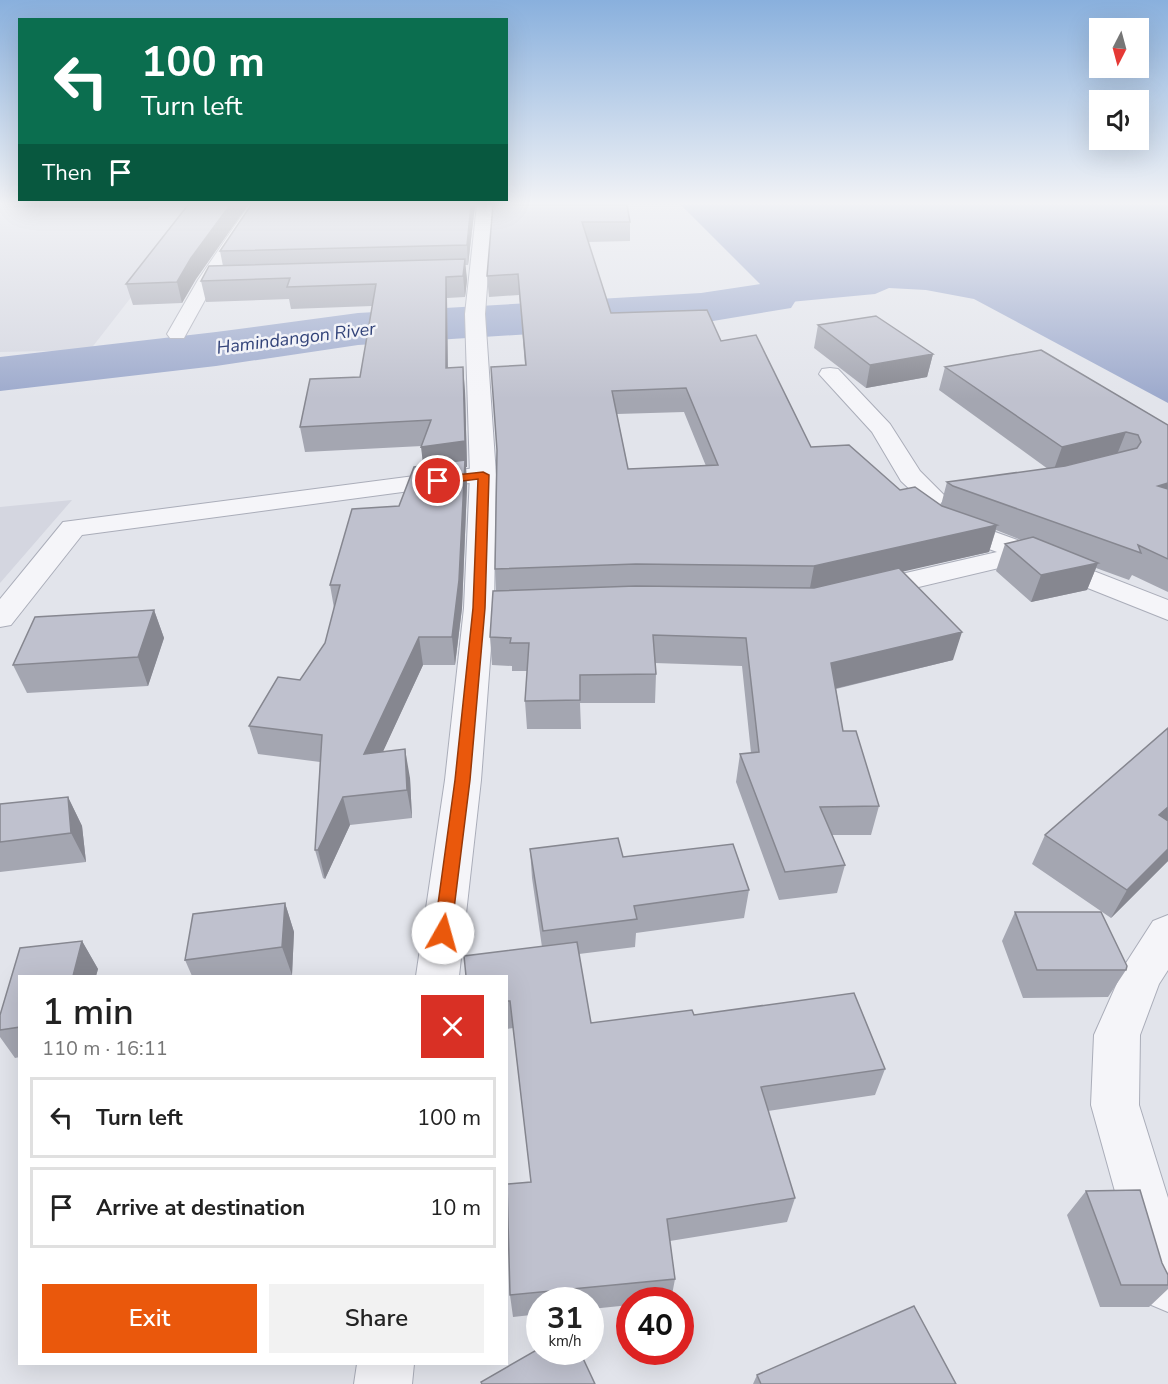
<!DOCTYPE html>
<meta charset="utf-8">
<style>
body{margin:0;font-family:"Nunito Sans",sans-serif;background:#f2f2f2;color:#222;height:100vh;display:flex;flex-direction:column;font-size:22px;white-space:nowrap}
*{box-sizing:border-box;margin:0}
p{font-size:20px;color:#767676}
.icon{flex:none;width:33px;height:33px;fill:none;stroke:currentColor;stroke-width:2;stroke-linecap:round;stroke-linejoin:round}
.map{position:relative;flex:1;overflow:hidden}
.panel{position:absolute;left:18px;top:975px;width:490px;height:390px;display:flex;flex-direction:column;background:#fff;border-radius:0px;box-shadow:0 6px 24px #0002}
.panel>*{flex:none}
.top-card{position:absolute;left:18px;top:18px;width:490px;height:183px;border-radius:0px;box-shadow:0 6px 24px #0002;background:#0b6e4f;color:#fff;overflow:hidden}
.needle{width:39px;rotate:186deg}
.fabs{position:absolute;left:1089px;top:18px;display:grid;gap:12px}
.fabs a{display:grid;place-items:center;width:60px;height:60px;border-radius:0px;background:#fff;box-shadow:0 6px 24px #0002;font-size:30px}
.speed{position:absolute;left:526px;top:1287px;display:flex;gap:12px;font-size:30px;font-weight:700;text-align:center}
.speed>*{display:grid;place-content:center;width:78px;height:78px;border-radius:50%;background:#fff;box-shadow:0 6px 24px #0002;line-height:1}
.speed small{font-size:15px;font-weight:400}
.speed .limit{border:9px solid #d22;background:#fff;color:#111}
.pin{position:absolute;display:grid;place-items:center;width:51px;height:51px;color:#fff;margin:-26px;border:3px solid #fff;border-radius:50%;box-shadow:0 2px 6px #0007}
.me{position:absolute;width:66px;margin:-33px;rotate:7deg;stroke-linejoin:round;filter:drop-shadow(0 0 4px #0008)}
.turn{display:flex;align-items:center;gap:21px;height:126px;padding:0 24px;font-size:27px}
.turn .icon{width:78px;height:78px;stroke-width:2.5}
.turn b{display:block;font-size:42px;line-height:51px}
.then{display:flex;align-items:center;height:57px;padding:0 24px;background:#0003;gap:12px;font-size:22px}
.round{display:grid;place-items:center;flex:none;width:63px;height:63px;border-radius:0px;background:#f2f2f2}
.overview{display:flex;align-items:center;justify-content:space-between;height:102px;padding:0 24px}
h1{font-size:36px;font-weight:600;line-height:45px}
.action{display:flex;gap:12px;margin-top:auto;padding:12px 24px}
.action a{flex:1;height:69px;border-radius:0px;background:#ea580c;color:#fff;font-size:24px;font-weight:600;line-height:69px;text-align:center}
.action a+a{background:#f2f2f2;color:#222}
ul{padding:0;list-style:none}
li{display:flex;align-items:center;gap:18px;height:81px;margin:0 12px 9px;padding:0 12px;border:3px solid #e0e0e0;border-radius:0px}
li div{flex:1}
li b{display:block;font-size:22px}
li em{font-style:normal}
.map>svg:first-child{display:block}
</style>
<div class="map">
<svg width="1168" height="1384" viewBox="0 0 1168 1384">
<rect width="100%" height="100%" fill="#e2e4eb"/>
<path fill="#d4d6e0" d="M0 205H203L90 350 0 352Z
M72 500 0 583V507Z"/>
<path fill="#9ca9cc" d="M681 205H1168V403L974 299 926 290 889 288 875 294 790 302 773 297Z"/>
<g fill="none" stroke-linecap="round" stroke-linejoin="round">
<path fill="#9ca9cc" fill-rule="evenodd" d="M773 282 791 286 798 297 791 308 701 323 358 345 216 366 0 391V357L216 332 358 313 701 293Z"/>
<defs>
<path id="minor" d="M249 205H265L216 280 184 338H170L167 334 198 280Z
M830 368 838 369 890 424 920 471 946 497 937 508 945 514 1037 547 1041 553 1037 559 868 599 858 596 853 590 858 584 997 552C971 542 924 532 908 509L918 497 901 481 872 432 819 374 822 369Z
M483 467 492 470 496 475 492 480 82 535 11 625 0 627V599L63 522Z
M1050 554 1168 600V620L1040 569 1036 563 1040 557Z
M1168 915V970L1159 984 1140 1035 1139 1105 1168 1198V1312L1149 1304 1141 1285 1091 1105 1094 1035 1126 963 1153 921Z"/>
<path id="tertiary" d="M477 205H493L485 314 496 475 494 608 481 780 459 976H416L445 780 464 608 470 475 465 314Z
M357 1364H414L412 1384H354Z"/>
</defs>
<use href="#minor" stroke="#aaadb9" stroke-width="2"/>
<use href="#tertiary" stroke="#aaadb9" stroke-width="2"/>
<use href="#minor" fill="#f5f5f9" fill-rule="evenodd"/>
<use href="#tertiary" fill="#f5f5f9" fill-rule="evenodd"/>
</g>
<path fill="#a4a6b1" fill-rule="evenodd" d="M13 205H151L147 209 14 207Z
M188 205H248L196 279 182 303 133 305 126 284Z
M475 205 468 265H465L467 280 465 297 447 298 448 368 465 391 467 467H466L467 486 462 608 455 665H423L383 751 410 778 412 818 350 825 325 879 323 878 315 850 320 762 258 754 249 726 300 680 325 643 334 608 330 585 399 506 423 465 422 446 305 452 300 427 360 377 372 306 291 309 289 299 206 302 201 281 223 266 220 251Z
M493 205 630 222V241L588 242 611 313 721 341 811 447 900 490 941 505 947 482 1048 469 939 390 945 367 1168 425V592L1132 575 1129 580 1096 568 1087 590 1031 602 996 571 1005 544 1021 540 996 530 989 552 902 571 953 660 836 689 843 731 879 806 871 835H832L845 865 837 893 779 900 736 782 740 754 751 753 742 666 655 663 656 674 655 703H580L581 729H527L525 701 527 671H512V666L492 665 490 637 496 591 495 569 525 365 519 295 489 297 487 276ZM684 412 706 466 628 469 617 414Z
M818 325 933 354 927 377 866 388 814 348Z
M154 610 164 638 148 686 27 693 13 665Z
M1168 728V861L1111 918 1032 864 1045 835Z
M68 797 82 826 86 862 0 872V804Z
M530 849 623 857 749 890 744 918 636 933 635 947 579 954 591 1023 694 1015 885 1069 875 1095 768 1111 795 1198 787 1222 670 1241 675 1279 671 1300H630V1305L591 1309V1300H540V1314L513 1317 510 1295 531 1182 513 1028 507 1029V976L542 947 532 878Z
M285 903 294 932 292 975 282 976H192L185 960Z
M1015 912 1126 970 1108 997 1023 998 1002 941Z
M82 941 98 969 96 976H20V1057L15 1058 0 1037V1015L20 948Z
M1086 1191 1162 1263 1168 1275V1289L1149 1307H1100L1067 1215Z
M757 1375 956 1384H753Z"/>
<path fill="#868790" d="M146 205H151L147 209Z
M230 205H248L196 279 182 303 177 282 191 258Z
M471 205H475L468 265 467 245Z
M465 259 467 280 465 297 463 276Z
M446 277 447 298 448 392 446 368Z
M933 354 927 377 866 388 870 365Z
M463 367 465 391 467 467H466L467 486 462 608 455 665 452 637 424 472 421 447Z
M1126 432 1116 457 1053 472 1062 447Z
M1168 483V507L1158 486Z
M997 525 989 552 809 593 814 566Z
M1098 563 1087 590 1031 602 1041 575Z
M154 610 164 638 148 686 138 657Z
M962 632 953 660 825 691 831 663Z
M419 637 423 665 369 782 364 754Z
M405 749 410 778 412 818 407 790Z
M68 797 82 826 86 862 71 833Z
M343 797 350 825 325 879 318 850Z
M1168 807V820L1143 844 1159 815Z
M1168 849V861L1111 918 1127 890Z
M285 903 294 932 292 975 282 947Z
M82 941 98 969 96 976H73Z"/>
<path fill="#bfc1ce" stroke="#868790" stroke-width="1.5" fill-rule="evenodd" d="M188 205H230L191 258 177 282 126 284Z
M251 205H471L467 245 220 251Z
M493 205H627L630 222H582L611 313 707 310 721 341 756 335 811 447 849 445 900 490 915 487 942 506 997 525 814 566 636 564 495 569 497 450 491 367 526 365 518 274 487 276ZM686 388 718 465 628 469 612 391Z
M465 259 463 276 446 277V368L463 367 465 441 421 447 431 420 300 427 310 379 360 377 376 284 287 287 290 278 201 281 209 266Z
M876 316 933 354 870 365 818 325Z
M1041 350 1168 425V483L1158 486 1168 489V559L1138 545 1141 553 953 486 947 482 1065 466 1137 448 1141 442 1138 435 1126 432 1062 447 945 367Z
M465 460 459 580 452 637H419L364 754 405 749 407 790 343 797 318 850H315L322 735 249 726 278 677 300 680 325 643 340 585H330L352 509 399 506 414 467Z
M1033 537 1098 563 1041 575 1005 544Z
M899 568 962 632 831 663 843 731H856L879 806 820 807 845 865 785 872 740 754 759 752 746 638 653 635 656 674 580 675V700L525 701 529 643H510L511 638 490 637 493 591 636 586 814 588Z
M154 610 138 657 13 665 35 617Z
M1168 728V807L1159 815 1168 821V849L1127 890 1045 835Z
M68 797 71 833 0 842V804Z
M618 838 623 857 733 844 749 890 634 906 637 919 543 931 530 849Z
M285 903 282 947 185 960 193 914Z
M1015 912H1101L1127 966 1126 970H1037Z
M82 941 73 976H20V1027L0 1030V1015L20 948Z
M577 942 591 1023 692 1010 694 1015 854 993 885 1069 761 1087 795 1198 667 1219 675 1279 510 1295 507 1184 531 1182 510 1001H507V976H466L464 956Z
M1140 1190 1162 1263 1168 1275V1285H1121L1086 1191Z
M914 1306 956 1384H761L757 1375Z
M540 1348V1352H580L595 1384H482L481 1382Z"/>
<linearGradient id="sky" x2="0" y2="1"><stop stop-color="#89b0dd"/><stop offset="0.51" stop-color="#f2f3f6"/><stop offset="1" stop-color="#f2f3f6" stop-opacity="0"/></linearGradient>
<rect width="1168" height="399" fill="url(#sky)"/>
<path fill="#ea580c" stroke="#983908" stroke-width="1.5" d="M483 472 489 475 485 608 470 780 451 933 449 938 443 940 437 938 434 933 455 780 473 608 478 479 438 484 433 481 438 477Z"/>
<g text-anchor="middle" stroke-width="5" stroke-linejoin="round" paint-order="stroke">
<g font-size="18" font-style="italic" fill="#324379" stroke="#f2f3f8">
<text transform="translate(296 338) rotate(-7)" y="6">Hamindangon River</text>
</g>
</g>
</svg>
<div class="fabs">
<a><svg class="needle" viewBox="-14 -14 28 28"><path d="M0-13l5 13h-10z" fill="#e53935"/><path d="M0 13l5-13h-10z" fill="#767676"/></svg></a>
<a><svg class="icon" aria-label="sound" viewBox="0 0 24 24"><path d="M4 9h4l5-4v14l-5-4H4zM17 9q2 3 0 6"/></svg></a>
</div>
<div class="speed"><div>31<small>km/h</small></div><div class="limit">40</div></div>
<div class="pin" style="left:438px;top:481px;background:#d93025"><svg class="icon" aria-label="arrive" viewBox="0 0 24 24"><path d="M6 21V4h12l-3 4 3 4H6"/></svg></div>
<svg class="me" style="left:443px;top:933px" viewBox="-20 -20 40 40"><circle r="19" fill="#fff"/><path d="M0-13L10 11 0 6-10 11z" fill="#ea580c"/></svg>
<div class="top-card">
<div class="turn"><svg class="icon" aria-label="left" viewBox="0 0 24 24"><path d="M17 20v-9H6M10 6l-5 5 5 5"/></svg><div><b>100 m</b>Turn left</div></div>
<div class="then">Then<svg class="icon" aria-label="arrive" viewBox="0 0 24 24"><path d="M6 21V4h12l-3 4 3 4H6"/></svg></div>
</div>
<section class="panel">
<div class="overview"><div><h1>1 min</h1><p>110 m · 16:11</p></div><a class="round" style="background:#d93025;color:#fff"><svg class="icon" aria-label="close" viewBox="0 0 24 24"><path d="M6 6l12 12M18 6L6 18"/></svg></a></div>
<ul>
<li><svg class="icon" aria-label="left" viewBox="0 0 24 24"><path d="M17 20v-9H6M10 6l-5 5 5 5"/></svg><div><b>Turn left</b></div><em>100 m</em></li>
<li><svg class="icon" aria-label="arrive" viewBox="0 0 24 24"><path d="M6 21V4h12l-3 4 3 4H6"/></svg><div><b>Arrive at destination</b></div><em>10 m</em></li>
</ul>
<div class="action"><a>Exit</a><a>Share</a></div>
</section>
</div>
